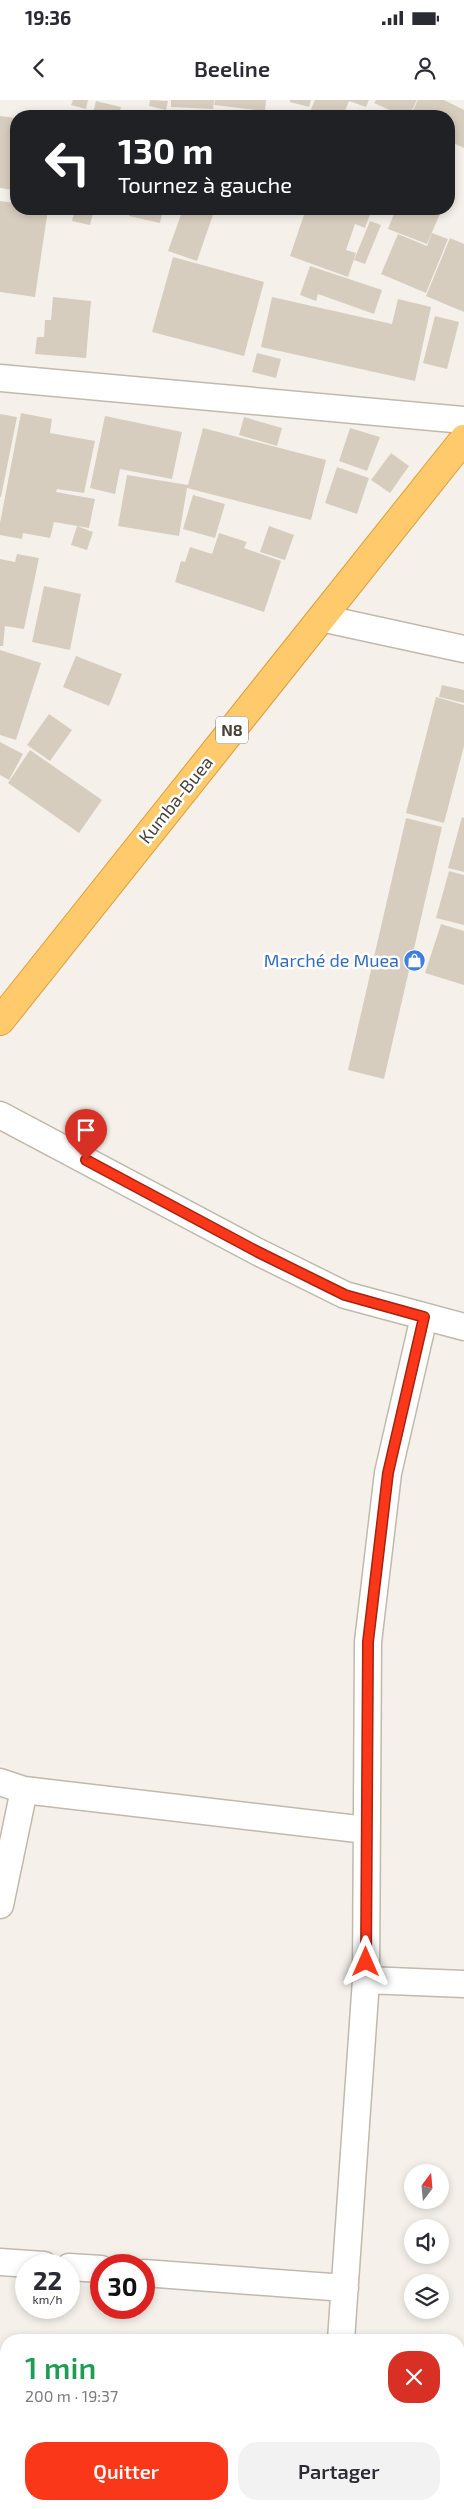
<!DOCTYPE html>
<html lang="fr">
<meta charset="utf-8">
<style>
body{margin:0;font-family:"Exo 2",sans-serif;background:#f2f2f3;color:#2b2b33;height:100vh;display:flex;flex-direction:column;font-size:19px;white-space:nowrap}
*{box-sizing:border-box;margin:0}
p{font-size:16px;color:#7c7c81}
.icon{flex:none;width:28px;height:28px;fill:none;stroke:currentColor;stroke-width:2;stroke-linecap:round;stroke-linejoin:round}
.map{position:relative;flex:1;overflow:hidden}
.panel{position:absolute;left:0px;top:2234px;width:465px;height:176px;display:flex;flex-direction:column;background:#fff;border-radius:20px 20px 0 0;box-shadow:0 2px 8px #0003}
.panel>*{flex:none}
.banner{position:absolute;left:10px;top:10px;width:445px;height:105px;border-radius:20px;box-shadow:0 2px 8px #0003;background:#202124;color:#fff;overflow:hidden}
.needle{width:32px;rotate:16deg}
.fabs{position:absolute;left:404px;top:2064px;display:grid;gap:10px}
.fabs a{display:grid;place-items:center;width:45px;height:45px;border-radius:50%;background:#fff;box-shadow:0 2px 8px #0003;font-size:25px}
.speed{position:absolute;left:15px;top:2154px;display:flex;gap:10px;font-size:25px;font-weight:700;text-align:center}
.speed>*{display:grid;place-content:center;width:65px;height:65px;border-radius:50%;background:#fff;box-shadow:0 2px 8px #0003;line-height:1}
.speed small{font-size:12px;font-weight:400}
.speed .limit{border:8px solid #d22;background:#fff;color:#111}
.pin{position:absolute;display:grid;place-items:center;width:42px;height:42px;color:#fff;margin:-51px -21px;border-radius:50% 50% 50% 0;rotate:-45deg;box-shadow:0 0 5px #0007}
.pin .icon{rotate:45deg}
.me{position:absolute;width:55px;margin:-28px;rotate:0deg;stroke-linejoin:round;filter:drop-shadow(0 0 4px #0008)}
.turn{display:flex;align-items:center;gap:18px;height:105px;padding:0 25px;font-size:22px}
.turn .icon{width:65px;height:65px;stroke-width:2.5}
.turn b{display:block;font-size:35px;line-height:42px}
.round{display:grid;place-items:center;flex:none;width:52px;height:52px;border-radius:20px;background:#f2f2f3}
.headline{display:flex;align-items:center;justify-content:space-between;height:85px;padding:0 25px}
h1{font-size:30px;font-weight:600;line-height:38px;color:#1e9e55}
.action{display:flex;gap:10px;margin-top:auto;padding:10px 25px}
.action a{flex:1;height:58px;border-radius:20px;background:#fb371a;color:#fff;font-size:20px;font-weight:600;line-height:58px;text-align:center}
.action a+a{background:#f2f2f3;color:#2b2b33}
.status{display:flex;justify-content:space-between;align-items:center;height:35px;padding:0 25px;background:#fff;direction:ltr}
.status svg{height:14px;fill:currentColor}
header{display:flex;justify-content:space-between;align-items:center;height:65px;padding:0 25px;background:#fff;font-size:22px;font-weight:600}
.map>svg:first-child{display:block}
</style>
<div class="status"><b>19:36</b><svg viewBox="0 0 49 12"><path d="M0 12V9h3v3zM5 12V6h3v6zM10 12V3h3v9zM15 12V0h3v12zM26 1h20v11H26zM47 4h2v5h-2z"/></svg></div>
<header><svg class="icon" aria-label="back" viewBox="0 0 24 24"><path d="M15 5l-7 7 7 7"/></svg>Beeline<svg class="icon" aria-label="person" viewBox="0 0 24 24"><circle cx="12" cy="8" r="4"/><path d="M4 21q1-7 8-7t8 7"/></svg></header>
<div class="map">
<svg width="464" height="2409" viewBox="0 0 464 2409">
<rect width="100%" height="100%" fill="#f5f1ea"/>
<path fill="#d7cdbf" d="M73 0H88L86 9 71 5Z
M150 0 168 1 166 10 149 6Z
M171 0H214L213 9 171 7Z
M215 0H266L265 11 214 5Z
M290 0H311L309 7 290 2Z
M315 0H369L366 7 349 1 343 16H308Z
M376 0H417L409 16H403L374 3Z
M418 0H444L464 10V48L449 41V16H410Z
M96 1 121 7 119 16H92Z
M189 11 216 13V16H188Z
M0 16 16 18V70L13 90 0 88Z
M0 101 16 103V109H48L35 197 0 192Z
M75 109H94L90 125 72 121Z
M131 109H163L160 123 129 116Z
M183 109H215L197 161 168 151Z
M306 109H372L365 128 355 124 346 150 356 153 348 177 290 156Z
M396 109H442L427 144 388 129Z
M370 121 381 125 365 164 354 160Z
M432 133 448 139 426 193 381 174 398 134 427 146Z
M450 138 464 144V212L426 196Z
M173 157 264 182 244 256 152 232Z
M310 166 382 190 374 214 318 194 316 201 300 195Z
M53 197 91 201 86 258 35 254 37 237H44L45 220H51Z
M272 197 392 224 398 199 431 207 415 281 261 247Z
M435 216 459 222 447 269 423 263Z
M257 253 281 259 276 278 252 272Z
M21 313 52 319 50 333 95 341 84 393 57 389 56 392 95 399 89 428 54 422 50 438 23 433 22 439 0 435V423Z
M0 314 17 317 1 397H0Z
M105 316 182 332 172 379 120 369 115 394 90 388Z
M244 317 282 328 277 346 239 335Z
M203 328 326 360 311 420 187 388 179 436 118 426 127 375 188 385Z
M350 328 380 337 367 371 339 361Z
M391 353 409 366 390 393 371 380Z
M337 367 369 378 357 414 325 403Z
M193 395 225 404 215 438 183 429Z
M77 426 93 432 87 450 71 445Z
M269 426 294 435 285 460 260 452Z
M219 433 247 442 244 448 281 461 264 512 175 482 181 461 185 462 190 447 212 454Z
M17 454 39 458 24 529 5 526 3 546H0V459L15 462Z
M44 486 81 494 70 550 32 542Z
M0 550 41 563 16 640 0 635Z
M76 556 122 574 109 606 63 587Z
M442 585 464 590V603L439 597Z
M436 597 464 605V646L444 723 406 713Z
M49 614 72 630 50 661 27 645Z
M0 642 23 654 9 680 0 675Z
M30 650 102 700 79 733 8 683Z
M462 717 464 718V772L448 768Z
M406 718 442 727 384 979 348 970Z
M449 771 464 775V825L436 818Z
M441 824 464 831V885L425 873Z"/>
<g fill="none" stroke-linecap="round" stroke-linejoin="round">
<defs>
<path id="street" d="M0 278 464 320
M321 518 464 549
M0 1015 258 1152 345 1195 464 1227
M0 1682 24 1690 366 1730
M0 1805 24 1690
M366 1880 464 1884
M0 2162 44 2165
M69 2167 101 2169
M144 2173 345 2188
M341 2240 366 1880 368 1542 388 1373 424 1217
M328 2409 329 2404"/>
<path id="highway" d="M0 921 464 339"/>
</defs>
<use href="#street" stroke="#c1b9ac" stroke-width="29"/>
<use href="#highway" stroke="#df9e3a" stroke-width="30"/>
<use href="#street" stroke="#fff" stroke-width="26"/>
<use href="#highway" stroke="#feca6b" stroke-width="28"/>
</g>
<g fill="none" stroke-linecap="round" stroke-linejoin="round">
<defs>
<path id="route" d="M86 1060 258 1152 345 1195 424 1217 388 1373 368 1542 366 1862"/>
</defs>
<use href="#route" stroke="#a32411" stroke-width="12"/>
<use href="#route" stroke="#fb371a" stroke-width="9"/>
</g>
<defs>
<symbol id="shop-disc" viewBox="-11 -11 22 22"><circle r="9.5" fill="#3f7fe0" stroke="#fff"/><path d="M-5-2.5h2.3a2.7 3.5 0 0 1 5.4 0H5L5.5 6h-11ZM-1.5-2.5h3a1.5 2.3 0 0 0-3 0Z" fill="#fff"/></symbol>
</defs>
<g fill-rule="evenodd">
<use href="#shop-disc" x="402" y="848" width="25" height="25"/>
</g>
<g text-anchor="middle" stroke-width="5" stroke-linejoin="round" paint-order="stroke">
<rect fill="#fff" stroke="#807b74" stroke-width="1" x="216" y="616.5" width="32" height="27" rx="4"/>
<g font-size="16" font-weight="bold" fill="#494238">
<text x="232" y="636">N8</text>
</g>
<g font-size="18" fill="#494238" stroke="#fff">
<text transform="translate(176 700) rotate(-51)" y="6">Kumba-Buea</text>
</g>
<g font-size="18" fill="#366cbe" stroke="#fff" text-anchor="end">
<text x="399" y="867">Marché de Muea</text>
</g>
</g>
</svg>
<div class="fabs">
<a><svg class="needle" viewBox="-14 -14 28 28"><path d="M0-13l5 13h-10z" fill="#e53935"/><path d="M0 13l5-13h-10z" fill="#7c7c81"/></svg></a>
<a><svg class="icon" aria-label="sound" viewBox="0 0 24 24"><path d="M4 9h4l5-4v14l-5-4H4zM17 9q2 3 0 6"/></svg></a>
<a><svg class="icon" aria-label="layers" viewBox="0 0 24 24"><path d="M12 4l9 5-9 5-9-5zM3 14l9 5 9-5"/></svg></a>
</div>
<div class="speed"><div>22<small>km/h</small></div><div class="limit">30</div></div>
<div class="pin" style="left:86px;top:1060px;background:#d93025"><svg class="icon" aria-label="arrive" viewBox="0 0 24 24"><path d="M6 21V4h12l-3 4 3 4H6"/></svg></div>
<svg class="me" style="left:366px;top:1862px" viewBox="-20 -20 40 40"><path d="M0-17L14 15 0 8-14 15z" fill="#fb371a" stroke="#fff" stroke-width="4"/></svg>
<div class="banner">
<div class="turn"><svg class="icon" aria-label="left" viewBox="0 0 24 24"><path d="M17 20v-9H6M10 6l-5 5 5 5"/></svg><div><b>130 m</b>Tournez à gauche</div></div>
</div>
<section class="panel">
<div class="headline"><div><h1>1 min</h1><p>200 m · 19:37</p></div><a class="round" style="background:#d93025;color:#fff"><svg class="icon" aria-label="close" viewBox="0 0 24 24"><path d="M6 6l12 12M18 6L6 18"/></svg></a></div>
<div class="action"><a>Quitter</a><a>Partager</a></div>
</section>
</div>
